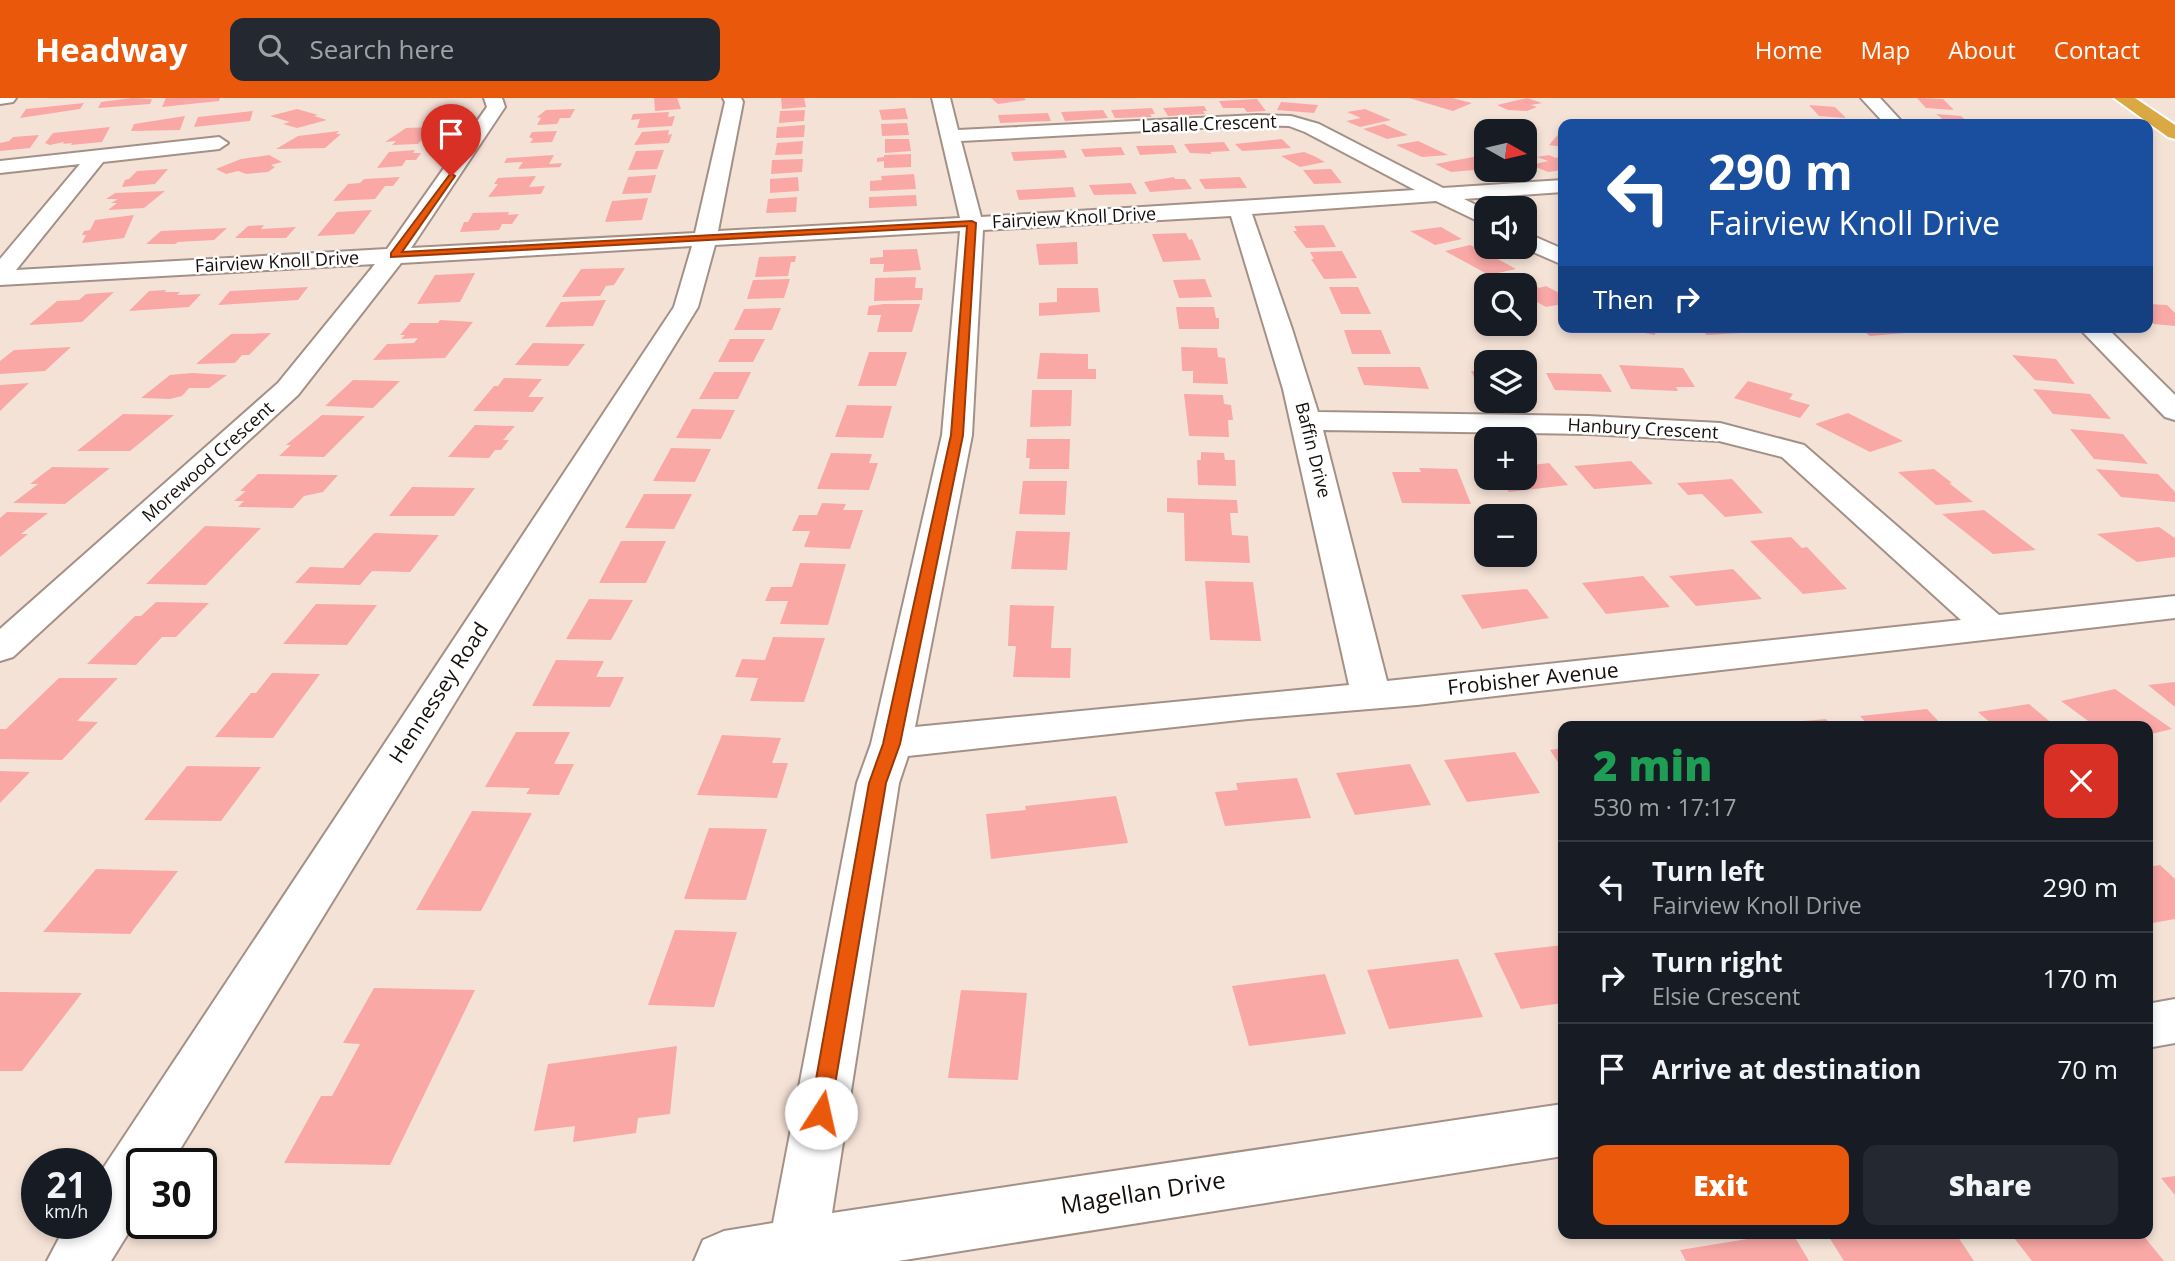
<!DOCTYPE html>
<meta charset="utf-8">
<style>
body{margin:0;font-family:"Open Sans",sans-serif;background:#242831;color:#f1f3f6;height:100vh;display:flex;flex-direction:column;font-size:26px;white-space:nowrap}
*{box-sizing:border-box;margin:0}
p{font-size:23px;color:#9ea1a6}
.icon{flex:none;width:38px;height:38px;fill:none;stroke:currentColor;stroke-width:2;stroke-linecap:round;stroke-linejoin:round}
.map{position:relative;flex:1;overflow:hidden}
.sheet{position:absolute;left:1558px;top:623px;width:595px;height:518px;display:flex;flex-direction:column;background:#171b24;border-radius:14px;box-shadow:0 4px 10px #0003}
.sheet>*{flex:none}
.hud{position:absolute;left:1558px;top:21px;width:595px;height:214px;border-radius:14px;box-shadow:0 4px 10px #0003;background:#1a4fa0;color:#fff;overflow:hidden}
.needle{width:46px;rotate:98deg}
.tools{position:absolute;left:1474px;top:21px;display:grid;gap:14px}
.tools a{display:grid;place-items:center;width:63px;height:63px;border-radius:14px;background:#171b24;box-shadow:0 4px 10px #0003;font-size:35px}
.speed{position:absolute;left:21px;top:1050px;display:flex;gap:14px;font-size:35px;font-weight:700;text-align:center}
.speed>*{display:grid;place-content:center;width:91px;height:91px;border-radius:50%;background:#171b24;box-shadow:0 4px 10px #0003;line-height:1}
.speed small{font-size:18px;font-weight:400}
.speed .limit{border:4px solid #111;border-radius:10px;background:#fff;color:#111}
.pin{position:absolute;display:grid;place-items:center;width:60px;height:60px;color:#fff;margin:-72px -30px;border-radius:50% 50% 50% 0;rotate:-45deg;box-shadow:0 0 7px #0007}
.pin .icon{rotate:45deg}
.me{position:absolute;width:77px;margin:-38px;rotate:10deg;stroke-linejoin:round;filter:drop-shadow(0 0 5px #0008)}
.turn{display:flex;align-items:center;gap:24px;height:147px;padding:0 35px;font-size:32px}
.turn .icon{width:91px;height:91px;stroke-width:2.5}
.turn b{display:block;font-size:49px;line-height:60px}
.then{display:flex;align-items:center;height:66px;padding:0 35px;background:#0003;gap:14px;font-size:26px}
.round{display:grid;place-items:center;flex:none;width:74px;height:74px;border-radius:14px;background:#242831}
.head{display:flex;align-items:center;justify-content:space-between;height:119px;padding:0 35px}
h1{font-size:42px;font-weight:800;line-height:52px;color:#1e9e55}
.cta{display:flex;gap:14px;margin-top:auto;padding:14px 35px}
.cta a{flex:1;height:80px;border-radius:14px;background:#ea580c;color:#fff;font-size:28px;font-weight:800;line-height:80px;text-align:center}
.cta a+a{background:#242831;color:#f1f3f6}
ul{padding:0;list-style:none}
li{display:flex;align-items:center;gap:21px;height:91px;padding:0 35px;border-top:2px solid #363941}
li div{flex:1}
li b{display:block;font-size:26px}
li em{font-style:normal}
header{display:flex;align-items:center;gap:42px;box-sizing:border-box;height:98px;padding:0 35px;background:#ea580c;color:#fff}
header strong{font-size:33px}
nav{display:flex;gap:38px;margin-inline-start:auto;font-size:24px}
.search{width:490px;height:63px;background:#242831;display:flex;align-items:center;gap:18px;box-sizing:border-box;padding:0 24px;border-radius:14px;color:#9ea1a6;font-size:26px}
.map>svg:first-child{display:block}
</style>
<header>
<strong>Headway</strong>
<div class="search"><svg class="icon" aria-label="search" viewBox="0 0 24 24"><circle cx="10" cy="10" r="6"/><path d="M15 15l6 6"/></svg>Search here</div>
<nav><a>Home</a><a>Map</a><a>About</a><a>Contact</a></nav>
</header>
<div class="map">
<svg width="2175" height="1163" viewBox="0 0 2175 1163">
<rect width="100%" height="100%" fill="#f5e2d7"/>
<path fill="#f9a8a6" d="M132 0 152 1 150 6 98 10 101 4Z
M166 0H220L219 3 162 9Z
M654 0H677L681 11 655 13Z
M781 0H804L806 9 782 11Z
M991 0H1024L1026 2 998 6Z
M1409 0H1452L1472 5 1453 13Z
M1527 0 1542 5 1531 7 1537 9 1527 13 1508 12 1497 7Z
M1917 0 1943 1 1954 12 1926 10Z
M1257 1 1266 13 1247 14 1244 10H1223L1219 3Z
M1281 4 1318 7 1314 15 1277 12Z
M84 5 80 11 20 20 26 11Z
M1809 7 1835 9 1846 20 1819 18Z
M1204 8 1207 13H1203L1205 16 1168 18 1163 10Z
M905 10 908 21 882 22 879 12Z
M1152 10 1155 16H1150L1152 19 1115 20 1111 12Z
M297 11 318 17 314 18 327 22 297 30 283 26 290 24 270 18Z
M575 11 570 20H560L557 26 537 27 541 20 537 19 546 12Z
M1365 11 1391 22 1360 29 1346 23 1361 20 1347 14Z
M805 12 804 23 779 25 780 13Z
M1103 12 1108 20 1065 23 1061 14Z
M253 13 250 23 194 29 198 19Z
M669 14 668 19 675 18 672 28 637 30 640 21 631 22 633 16Z
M1048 15 1051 23 1000 25 998 17Z
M1936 16 1961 18 1970 26H1949Z
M185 18 180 32 131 33 134 26Z
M907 25 909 37 882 38 881 26Z
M1384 26 1408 37 1387 41 1363 31Z
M805 27 804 39 776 40 777 29Z
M110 29 102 44 71 47 72 45 63 46 64 44 50 47 45 45 53 35Z
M434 29 431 33 436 32 431 39 423 40 418 46 392 47 396 43 385 44 406 30Z
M1563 31V49L1549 47Z
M669 32 668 37 672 36 669 45 634 47 642 34Z
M339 33 336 36H341L325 50 276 51 298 38Z
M557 33 552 44 530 45 533 41 529 39 532 34Z
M39 37 30 50 0 53V45L9 43 13 39Z
M885 41H909L911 53 885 55Z
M1282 41 1291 50 1242 53 1235 46Z
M803 43 802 56 775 57 777 45Z
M1418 43 1448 57 1422 59 1396 47Z
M1224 44 1230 53 1210 54 1212 56 1190 55 1184 46Z
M1173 47 1177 55 1140 57 1136 48Z
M1121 49 1125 57 1085 59 1081 51Z
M415 52 413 55H421L416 62H406L402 68 377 70 389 54Z
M664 52 657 71 628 72 636 53Z
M1064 52 1067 60 1014 63 1011 54Z
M1304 54 1314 58 1325 64 1300 69 1281 58Z
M911 56V69L884 70V63L877 64V60L884 59V57Z
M269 57 282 64 271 67 275 69 268 74 246 76 238 73 226 76 216 71 241 61Z
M554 57 549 66 562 65 560 69 518 71 523 64 504 65 507 60Z
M1549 57 1556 60 1563 58V72L1548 74 1531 67 1548 63 1537 59Z
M1479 58 1486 62V71L1451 74 1435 66Z
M803 61 802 74 771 76 772 62Z
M168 71 155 86 122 89 125 82 129 81 137 73Z
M1331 71 1342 85 1314 86 1303 72Z
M914 76 916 91 870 93V83L882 82 881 78Z
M656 77 651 95 622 96 628 79Z
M536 78 529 89 545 88 541 96 488 99 498 86H494L498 80Z
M400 79 393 88H385L375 101 333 103 348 86 360 85 364 81Z
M798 79 799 93 770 95V81Z
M1174 79 1175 81H1185L1192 91 1150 94 1144 84Z
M1240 79 1247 90 1205 91 1199 81Z
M1131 85 1137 96 1094 97 1089 87Z
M1073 89 1076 99 1019 102 1016 92Z
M165 93 144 110 108 112 117 105H111L118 101H106L115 95Z
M916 97 917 108 869 110V99Z
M797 99 796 114 766 115 768 101Z
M648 100 642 122 605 124 612 103Z
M372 112 354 136 317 138 337 114Z
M509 114 508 117 519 116 512 126H502L499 132 460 134 464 124H468L473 115Z
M134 117 124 140 82 145 86 137H82L84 133 90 132 95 122Z
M264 127 261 131 296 129 286 140H235L248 128Z
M1324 127 1336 149 1306 150 1293 133H1297L1294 128Z
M1441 129 1462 141 1435 147 1410 133Z
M227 130 214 142 178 144 175 146H146L161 133Z
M1186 135 1189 142 1192 141 1201 162 1163 164 1152 136Z
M1077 144 1078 166 1039 167 1036 146Z
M1470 147 1483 153 1516 171 1489 177 1445 153Z
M917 151 921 172 883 174 884 166H870V160L883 159V152Z
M1342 153 1357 180 1324 181 1311 161H1314L1310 154Z
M796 158 795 164H791L788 178 755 179 759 159Z
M625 170 614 187 606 188 600 198 562 199 581 171Z
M475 175 460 204 417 206 435 177Z
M1516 177 1539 190 1546 188 1563 197V206L1546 209 1524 197V187H1500L1492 183Z
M916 179 915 190H923L922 202 874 203 875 180Z
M790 181 784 200 747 201 753 182Z
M1205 181 1212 199 1179 200 1173 182Z
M308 189 298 202 218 207 230 193Z
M1329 189H1358L1371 216H1341Z
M1057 190H1098L1100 214 1039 218V205L1057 204Z
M166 192 165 194H180L177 197 201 196 189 209 129 213 149 193Z
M114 194 82 224 29 227 57 203 79 202 86 196Z
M606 202 593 228 545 229 561 204Z
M884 206H920L912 234H877L881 217H867L869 208Z
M2147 206 2167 207 2175 215V228L2154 226 2147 220Z
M1176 209H1214L1216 220H1219V231H1179Z
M781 210 772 232H734L744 211Z
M440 222 473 224 445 260 373 262 387 246 414 245 418 240 401 241 405 237H400L410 225H438Z
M1615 229H1656L1655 237Z
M1698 229H1752L1757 234 1707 237Z
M1837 229H1896L1905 235 1870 238 1863 233 1844 234Z
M1344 232H1381L1391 256H1352Z
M271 235 249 257H242L235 265 196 266 231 236Z
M730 241H765L753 264H718Z
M533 245 585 246 568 268 515 267Z
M71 249 45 273 0 276V263L14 252Z
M1181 249 1217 250 1218 259 1225 260 1228 286 1193 285V273H1182Z
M869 254H907L896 288H858Z
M1040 255 1088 256V271H1096V281H1037Z
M2012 257 2056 261 2075 286 2035 282Z
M1619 267 1683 270 1695 289H1676L1678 293 1631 291Z
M1357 269H1420L1429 291 1364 287Z
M1471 273H1486V291L1479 290Z
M714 274H751L738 301H699Z
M192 275 227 277 209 290H189L182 298 170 301 141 300 170 277Z
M1546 275 1601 276 1612 294 1555 292Z
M504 280 542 281 528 299H544L533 314 473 313 494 288H498Z
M353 282 400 283 373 310 325 308Z
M1748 283 1793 296 1789 301 1810 307 1800 320 1734 300Z
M29 285 0 313V287Z
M2033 291 2090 296 2111 321 2053 316Z
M1032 292H1072L1071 328 1030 329Z
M1184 296 1223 297 1224 306 1231 307 1233 322H1228L1229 339 1189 338Z
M847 307 892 308 883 340 835 339Z
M692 311 735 312 721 341 676 340Z
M1848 315 1903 343 1870 354 1815 326Z
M123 316 174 317 130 353H77Z
M322 317 365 318 324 359 279 358 291 347H286Z
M475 327 515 328 503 342H509L501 352H495L489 360 448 359Z
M2070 331 2123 336 2148 366 2094 361Z
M1027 341H1070L1069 371H1029L1030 360H1026Z
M671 350 711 351 695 384 653 383Z
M1201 354 1224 355 1225 362H1235L1236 388 1198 387 1197 362H1201Z
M831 355 872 356 869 365H878L869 392 817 391Z
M1631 363 1653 386 1594 391 1574 368Z
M1549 365 1568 387 1509 394 1498 380H1524V368Z
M52 369 110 370 65 406 13 405 38 386H30Z
M1419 370 1457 371 1471 406 1402 405 1392 374H1421Z
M1934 371 1952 385H1949L1973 404 1936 407 1898 374Z
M2096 371 2158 376 2175 394V404L2121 399Z
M258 376 338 377 323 394 304 398 293 410 238 409 244 403H234L246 393H240Z
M1732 381 1763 415 1725 419 1702 396 1688 397 1677 385Z
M1023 383H1067L1065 417 1019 416Z
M412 389 475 390 454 418H389Z
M644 396H692L674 431 625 430Z
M1167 400 1237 402 1238 415H1230L1232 437 1248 438 1250 465 1185 463 1184 415 1167 414Z
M822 405 846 406 843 412H863L850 451 804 449 810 433H792L799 417H817Z
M1984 412 2036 452 1993 456 1942 416Z
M7 414 48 415 21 436H28L0 459V420Z
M205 428 261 430 206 487 146 486Z
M2159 429 2175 440V459L2137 464 2097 436Z
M1016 433 1070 434 1067 472 1011 471Z
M374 435 439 437 410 474 372 473 360 487 295 485 310 469 343 470Z
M1791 439 1802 450 1807 449 1847 491 1803 496 1750 443Z
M621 443H666L646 485H599Z
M800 465 846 466 828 527 780 526 788 503H765L771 489H792Z
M1733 471 1762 501 1696 508 1669 478Z
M1643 478 1670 509 1606 516 1582 485Z
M1205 483 1253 484 1261 543 1210 542Z
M1527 491 1549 520 1482 531 1461 497Z
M589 501 633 502 611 542 566 541Z
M156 504 209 505 176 539H162L136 567 87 566 135 518H141Z
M316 506 377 507 347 547 283 546Z
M1010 507 1054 508 1051 550H1071L1070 580 1013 579 1016 548H1008Z
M773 539 825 540 804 604 750 603 758 580 735 579 742 561 765 562Z
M556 562 604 563 596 579H624L610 609 532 608Z
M272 575 320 576 273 640 215 639 251 595H256Z
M59 580H118L77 623 98 624 62 662 0 661V631H6Z
M2175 584V609L2148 587Z
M2115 591 2172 631 2147 637V628H2095L2061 603Z
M2029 606 2055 628H1994L1978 614Z
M1927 611 1943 628H1869L1860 618Z
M1826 621 1832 628H1768V626Z
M516 634H570L554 666H574L559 697 526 696 530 690 485 689Z
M722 637 781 640 772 665H788L777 700 697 697Z
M1563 650V672L1550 652Z
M1515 654 1540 695 1467 704 1444 662Z
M1410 666 1431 707 1355 717 1336 675Z
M187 668 261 669 221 723 144 722Z
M0 673 30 674 0 705Z
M1297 680 1311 720 1225 728 1215 694 1238 692 1236 685Z
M1116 698 1128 745 991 761 986 716 1026 712 1025 708Z
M472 713 532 715 481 813 416 812Z
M709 730 767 731 746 802 684 801Z
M2160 767 2175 781V821L2147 826V769Z
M96 771 178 773 130 836 43 834Z
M675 832 737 834 714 909 648 907Z
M1563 847V905L1521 911 1494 855Z
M1458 861 1483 919 1389 931 1367 872Z
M1325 876 1346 936 1249 948 1232 888Z
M374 890 475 892 390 1067 284 1065 321 998H332L360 946 343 945Z
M961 892 1027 895 1018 982 948 980Z
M0 894 82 895 22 973H0Z
M677 948 670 1016 638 1020 636 1035 573 1044 575 1028 534 1033 548 966Z
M2175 1078V1097L2161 1080Z
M1778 1136H1793L1809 1163H1686L1680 1152Z
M1827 1136H1956L1974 1163H1844Z
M2011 1136H2142L2164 1163H2032Z"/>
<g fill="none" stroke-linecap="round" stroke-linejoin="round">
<defs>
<path id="minor" d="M0 0H16L13 4 0 6Z
M484 0H502L505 9 411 150 695 135 725 4 723 0H741L743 4 718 133 960 120 932 0H950L958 32 1257 17 1291 18 1319 26 1443 90 1563 82V94L1464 101 1486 112V127L1436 103 1252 116 1292 231 1318 314 1588 318 1720 325 1804 347 1999 517 2175 498V520L1417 607 1248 621 908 658 899 685 832 1115 1563 1006V1058L898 1163H694L703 1142 724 1133 773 1125 857 685 871 646 942 337 960 133 715 147 698 209 171 1066H142V1113L111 1163H47L67 1125H96V1081L674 209 692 148 401 165 298 297 13 559 0 563V531L278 285 375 166 0 187V161L80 66 0 75V63L219 39 228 45 219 51 103 64 16 172 387 151 487 9ZM1257 27 1289 28 1305 34 1415 92 981 119 961 43ZM1231 118 1283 291 1349 587 915 629 972 337 983 132ZM1323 332 1588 336 1719 343 1782 359 1961 522 1387 583Z
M1861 0H1880L1904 26H1885Z
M1524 134 1563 151V167L1522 149H1524Z
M2078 229H2106L2175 297V322L2165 319Z
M2175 901V945L2147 950V906Z"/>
<path id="highway" d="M2114 0H2135L2175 27V41L2168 39Z"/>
</defs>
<use href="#minor" stroke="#a39187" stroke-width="4"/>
<use href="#highway" stroke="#fff" stroke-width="4"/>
<use href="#minor" fill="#fff" fill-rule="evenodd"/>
<use href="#highway" fill="#dba943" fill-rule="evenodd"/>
</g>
<path fill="#ea580c" stroke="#983908" stroke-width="2" d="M451 75 455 78 402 154 972 123 976 125 963 337 900 646 886 685 829 1022 821 1025 813 1022 810 1015 869 685 883 646 951 337 967 128 391 159V155Z"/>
<g text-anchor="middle" stroke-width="5" stroke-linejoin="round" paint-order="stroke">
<g font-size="18" fill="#150f0c" stroke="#fff">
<text transform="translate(1209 26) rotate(-2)" y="6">Lasalle Crescent</text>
<text transform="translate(1074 120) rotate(-3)" y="6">Fairview Knoll Drive</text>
<text transform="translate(277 164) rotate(-3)" y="6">Fairview Knoll Drive</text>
<text transform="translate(1643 331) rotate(3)" y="6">Hanbury Crescent</text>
<text transform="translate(1313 352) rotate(76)" y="6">Baffin Drive</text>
<text transform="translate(208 364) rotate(-42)" y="6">Morewood Crescent</text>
</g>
<g font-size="21" fill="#150f0c" stroke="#fff">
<text transform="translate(1533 581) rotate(-6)" y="7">Frobisher Avenue</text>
<text transform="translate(439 595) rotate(-57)" y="7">Hennessey Road</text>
</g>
<g font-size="24" fill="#150f0c" stroke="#fff">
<text transform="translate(1143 1095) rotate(-9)" y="8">Magellan Drive</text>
</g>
</g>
</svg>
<div class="tools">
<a><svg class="needle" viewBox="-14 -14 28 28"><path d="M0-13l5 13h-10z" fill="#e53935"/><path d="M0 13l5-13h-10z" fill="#9ea1a6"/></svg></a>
<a><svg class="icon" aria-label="sound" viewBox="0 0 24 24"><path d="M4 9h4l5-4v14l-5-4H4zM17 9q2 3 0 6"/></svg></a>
<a><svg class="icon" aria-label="search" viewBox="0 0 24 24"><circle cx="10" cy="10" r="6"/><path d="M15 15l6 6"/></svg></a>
<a><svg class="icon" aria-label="layers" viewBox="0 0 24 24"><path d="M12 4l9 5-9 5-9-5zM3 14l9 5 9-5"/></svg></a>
<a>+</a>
<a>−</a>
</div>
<div class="speed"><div>21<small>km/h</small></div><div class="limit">30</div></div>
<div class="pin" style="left:451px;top:78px;background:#d93025"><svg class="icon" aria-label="arrive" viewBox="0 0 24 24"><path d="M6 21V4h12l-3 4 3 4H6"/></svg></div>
<svg class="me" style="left:821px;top:1015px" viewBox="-20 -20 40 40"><circle r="19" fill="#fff"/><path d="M0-13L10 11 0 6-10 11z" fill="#ea580c"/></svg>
<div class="hud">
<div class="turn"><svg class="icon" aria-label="left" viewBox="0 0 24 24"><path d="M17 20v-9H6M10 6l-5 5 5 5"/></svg><div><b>290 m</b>Fairview Knoll Drive</div></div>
<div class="then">Then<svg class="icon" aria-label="right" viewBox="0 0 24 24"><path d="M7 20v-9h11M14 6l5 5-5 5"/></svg></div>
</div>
<section class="sheet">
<div class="head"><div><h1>2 min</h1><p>530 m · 17:17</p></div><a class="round" style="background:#d93025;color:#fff"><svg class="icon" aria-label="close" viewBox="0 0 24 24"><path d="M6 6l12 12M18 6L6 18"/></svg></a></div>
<ul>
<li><svg class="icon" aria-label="left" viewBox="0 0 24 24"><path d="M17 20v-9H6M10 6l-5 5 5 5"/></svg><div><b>Turn left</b><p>Fairview Knoll Drive</p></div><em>290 m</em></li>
<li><svg class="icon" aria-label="right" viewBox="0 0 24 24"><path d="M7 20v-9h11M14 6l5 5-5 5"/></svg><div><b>Turn right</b><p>Elsie Crescent</p></div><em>170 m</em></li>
<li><svg class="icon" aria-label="arrive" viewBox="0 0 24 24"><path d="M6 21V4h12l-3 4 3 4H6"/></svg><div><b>Arrive at destination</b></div><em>70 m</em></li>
</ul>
<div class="cta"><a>Exit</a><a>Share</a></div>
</section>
</div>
